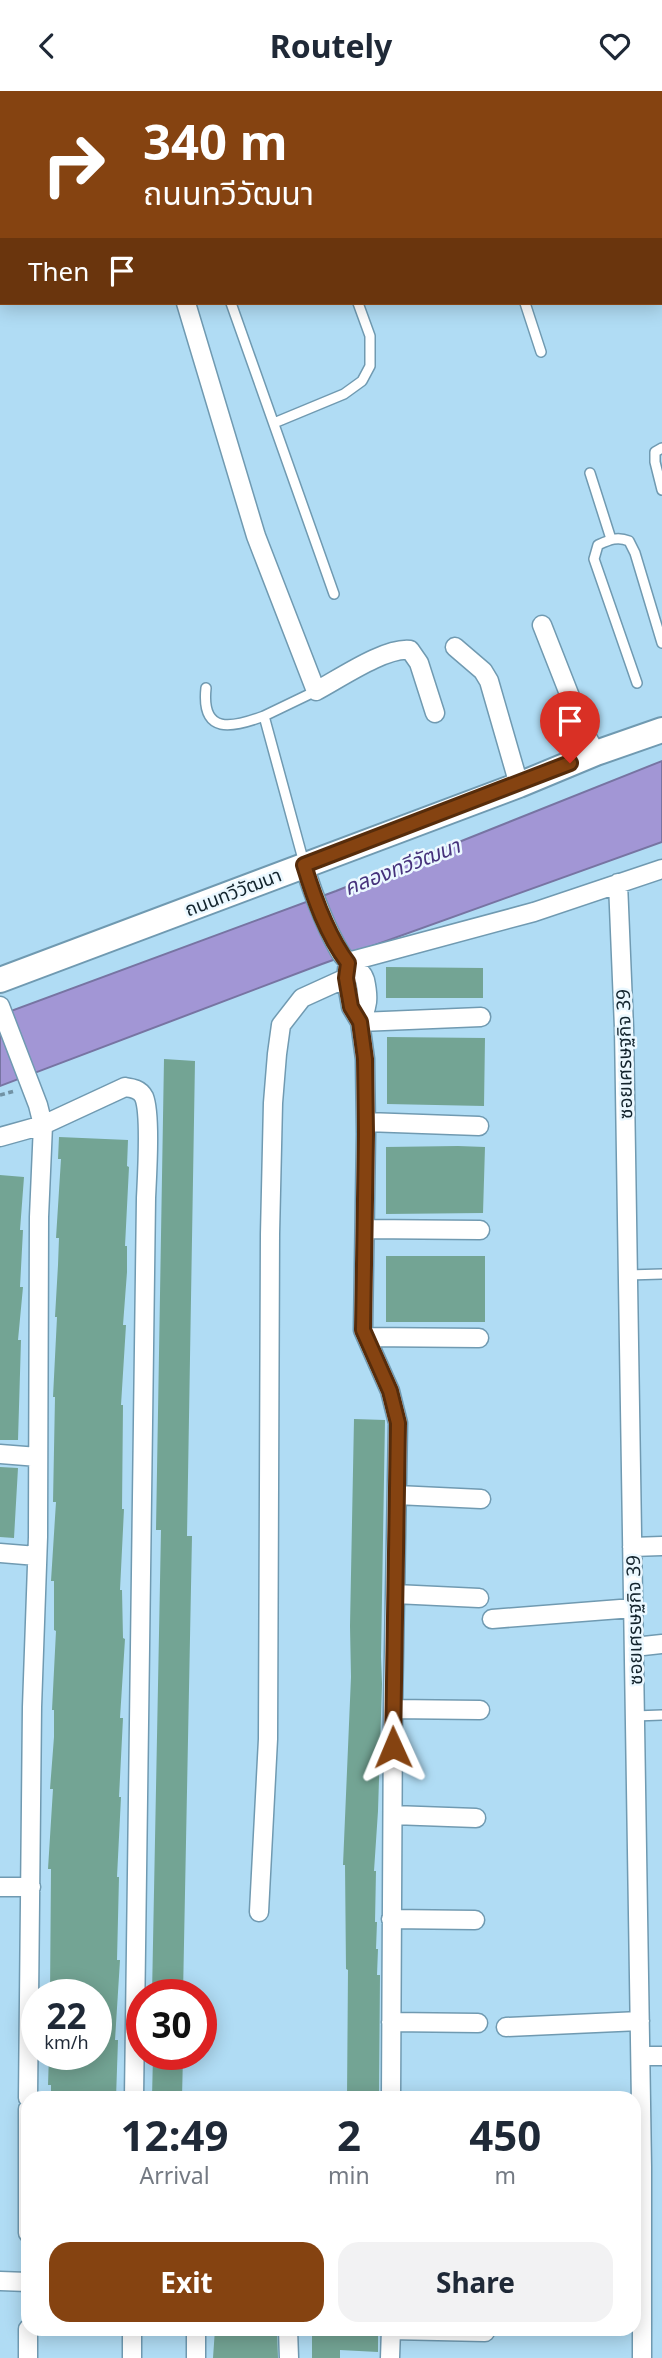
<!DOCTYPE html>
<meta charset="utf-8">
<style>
body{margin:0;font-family:"Noto Sans","Noto Sans Thai",sans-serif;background:#f2f2f3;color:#1f2937;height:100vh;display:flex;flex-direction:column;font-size:26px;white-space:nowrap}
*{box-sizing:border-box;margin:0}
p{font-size:23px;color:#747a83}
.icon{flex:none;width:38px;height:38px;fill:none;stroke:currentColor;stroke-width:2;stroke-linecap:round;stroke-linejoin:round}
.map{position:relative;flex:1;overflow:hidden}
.details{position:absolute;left:21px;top:2000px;width:620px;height:245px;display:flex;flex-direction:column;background:#fff;border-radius:21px;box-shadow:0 4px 18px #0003}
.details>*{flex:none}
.hud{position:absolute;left:0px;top:0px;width:663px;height:214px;box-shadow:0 4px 18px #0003;background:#854311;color:#fff;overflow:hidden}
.speed{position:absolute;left:21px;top:1888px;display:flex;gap:14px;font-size:35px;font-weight:700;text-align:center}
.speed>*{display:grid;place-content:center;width:91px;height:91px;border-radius:50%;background:#fff;box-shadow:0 4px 18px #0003;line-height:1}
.speed small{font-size:18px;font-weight:400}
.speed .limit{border:10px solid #d22;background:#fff;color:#111}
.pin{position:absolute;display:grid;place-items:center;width:60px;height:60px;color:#fff;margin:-72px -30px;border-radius:50% 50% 50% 0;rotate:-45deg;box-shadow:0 0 7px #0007}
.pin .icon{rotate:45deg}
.me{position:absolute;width:77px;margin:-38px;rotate:359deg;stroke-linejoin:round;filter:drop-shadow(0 0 5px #0008)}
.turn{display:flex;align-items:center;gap:24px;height:147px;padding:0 28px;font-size:32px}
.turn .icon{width:91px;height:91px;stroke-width:2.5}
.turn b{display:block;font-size:49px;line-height:60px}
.then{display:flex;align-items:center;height:66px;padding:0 28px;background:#0003;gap:14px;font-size:26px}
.eta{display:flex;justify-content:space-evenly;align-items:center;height:119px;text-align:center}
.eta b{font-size:42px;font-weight:700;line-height:49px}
.button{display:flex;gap:14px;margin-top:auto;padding:14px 28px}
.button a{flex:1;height:80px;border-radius:21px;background:#854311;color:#fff;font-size:28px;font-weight:700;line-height:80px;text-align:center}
.button a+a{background:#f2f2f3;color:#1f2937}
header{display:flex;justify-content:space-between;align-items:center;height:91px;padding:0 28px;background:#fff;font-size:32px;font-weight:700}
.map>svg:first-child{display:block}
</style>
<header><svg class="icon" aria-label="back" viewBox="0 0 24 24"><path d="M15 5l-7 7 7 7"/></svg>Routely<svg class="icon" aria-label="heart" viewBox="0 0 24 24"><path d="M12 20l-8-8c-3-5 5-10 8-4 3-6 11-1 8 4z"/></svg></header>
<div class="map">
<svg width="662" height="2267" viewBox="0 0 662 2267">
<rect width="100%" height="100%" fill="#b0dcf4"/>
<path fill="#a296d5" stroke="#7774a2" stroke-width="2" d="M662 670V751L322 873 0 995V924L336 800Z"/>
<path fill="#73a494" d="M386 876 483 877V907H386Z
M387 946 485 947 484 1015 387 1013Z
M164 968 195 970 187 1445H192L183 1904H152L161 1439H156Z
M59 1046 128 1049 127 1075 129 1076 125 1155H127V1181L123 1234H126L121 1314H123L122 1418H124L120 1499H122L123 1547 125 1548 120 1627H123L119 1706H121L117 1786H119L117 1869H120L115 1949H118L116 2007H51V1994H48L49 1964H96V1904H50L51 1778H48L53 1698H50L54 1646V1619H52L56 1540 54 1539V1490H51L56 1411H53L55 1306H53L57 1226H55L58 1174 59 1147H56L61 1068H58Z
M458 1055 485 1056 483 1122 386 1123V1056Z
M0 1084 24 1086 20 1139H23L20 1196H23L18 1249H21L18 1349H0Z
M386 1165H485V1231H386Z
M354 1328 385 1329 381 1566 382 1593 378 1720 374 1780H376L375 1831H377L376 1858H378L377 1884H380L379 2007H347L348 1879 346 1878 345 1774H343L351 1586 350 1535Z
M0 1376 18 1377 14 1447 0 1446Z
M153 1964H183L182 2007H152Z
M215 2238 277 2240 278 2267H213Z
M312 2238 378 2241V2261L340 2259V2267H312Z"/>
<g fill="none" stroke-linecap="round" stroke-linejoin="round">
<defs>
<path id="service" d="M156 0 157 2
M231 212 334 503
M525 212 541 261
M274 332 344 303 362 290 370 275V245L358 212
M662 357 655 361V371L662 399
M590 382 611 448
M637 592 594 468 598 454C609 449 617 445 629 450L635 462 662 552
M206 597C201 644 232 637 264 625
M304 772 264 625 316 600
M628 1184 662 1183
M635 1625 662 1624"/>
<path id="minor" d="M121 0V2
M186 212 256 445 316 600C339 588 385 556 410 559L419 572 435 622
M542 534 584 641 596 662
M455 556 483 580 489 590 519 694
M304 774C313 803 325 835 340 861 347 873 361 876 365 889 369 907 368 916 360 931
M618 792 624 937 642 2076V2267
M348 871 346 887 351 916 360 931 365 968 366 1043 363 1239 390 1300 398 1332 393 1618 391 2007
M348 871 534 821 662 778
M0 915 38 1014 43 1034 39 1126 38 1446 32 1616 28 2007
M360 931 481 926
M366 1031 479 1035
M0 1046 43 1034 125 996C132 997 140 998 144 1006 151 1023 147 1085 146 1107L134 2007
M365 1138 480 1139
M366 1246 479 1247
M0 1363 38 1366
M397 1404 481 1408
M632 1456 662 1455
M0 1462 37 1465
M395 1503 479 1507
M492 1528 633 1517
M634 1556 662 1553
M393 1618 480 1619
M393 1724 476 1727
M0 1796H31
M259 1821 268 1648 270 1143 273 1012 277 963 281 934 302 907 346 887
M391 1828 475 1829
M391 1931 478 1932
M506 1936 640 1930
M641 1965H662
M28 2018V2142
M0 2190 28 2191
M288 2238 289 2267
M391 2239 485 2241
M28 2267V2238
M132 2267V2238
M196 2267V2238
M390 2267 391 2238"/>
<path id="secondary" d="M202 0 228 2
M295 2V0
M0 889 519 694 596 662 662 639"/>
</defs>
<use href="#service" stroke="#709ab1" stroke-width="12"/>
<use href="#minor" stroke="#709ab1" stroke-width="21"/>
<use href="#secondary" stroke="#709ab1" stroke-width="28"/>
<path stroke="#7192a4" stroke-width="3.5" stroke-dasharray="5 3.5" stroke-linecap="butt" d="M0 20H2
M0 1004 15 1000"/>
<use href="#service" stroke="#fff" stroke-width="9"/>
<use href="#minor" stroke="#fff" stroke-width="18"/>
<use href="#secondary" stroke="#fff" stroke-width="24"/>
</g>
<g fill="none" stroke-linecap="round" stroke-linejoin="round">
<defs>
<path id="route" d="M393 1656 398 1332 390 1300 363 1239 366 1043 365 968 360 931 351 916 346 887 348 872C327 844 314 807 304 774L570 672"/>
</defs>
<use href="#route" stroke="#562c0b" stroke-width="18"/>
<use href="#route" stroke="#854311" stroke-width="12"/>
</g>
<g text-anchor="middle" stroke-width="5" stroke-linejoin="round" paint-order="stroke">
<g font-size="19" fill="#12232c" stroke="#ebf8ff">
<text transform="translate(233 801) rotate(-21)" y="7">ถนนทวีวัฒนา</text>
<text transform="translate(624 963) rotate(-91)" y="7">ซอยเศรษฐกิจ 39</text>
<text transform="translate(634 1529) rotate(-91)" y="7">ซอยเศรษฐกิจ 39</text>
</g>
<g font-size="21" font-style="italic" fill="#46327c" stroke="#ebf8ff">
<text transform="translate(402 776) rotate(-21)" y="7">คลองทวีวัฒนา</text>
</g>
</g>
</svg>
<div class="speed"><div>22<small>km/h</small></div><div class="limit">30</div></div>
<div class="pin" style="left:570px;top:672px;background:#d93025"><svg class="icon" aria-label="arrive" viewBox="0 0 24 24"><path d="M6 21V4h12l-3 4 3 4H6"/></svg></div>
<svg class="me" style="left:393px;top:1656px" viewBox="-20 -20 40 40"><path d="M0-17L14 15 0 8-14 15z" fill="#854311" stroke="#fff" stroke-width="4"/></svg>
<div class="hud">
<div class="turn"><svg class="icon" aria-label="right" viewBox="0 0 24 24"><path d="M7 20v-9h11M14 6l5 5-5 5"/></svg><div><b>340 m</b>ถนนทวีวัฒนา</div></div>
<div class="then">Then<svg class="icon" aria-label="arrive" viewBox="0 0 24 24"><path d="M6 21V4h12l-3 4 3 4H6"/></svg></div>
</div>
<section class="details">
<div class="eta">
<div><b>12:49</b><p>Arrival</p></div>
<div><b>2</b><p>min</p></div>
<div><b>450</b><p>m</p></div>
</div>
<div class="button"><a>Exit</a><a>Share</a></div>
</section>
</div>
